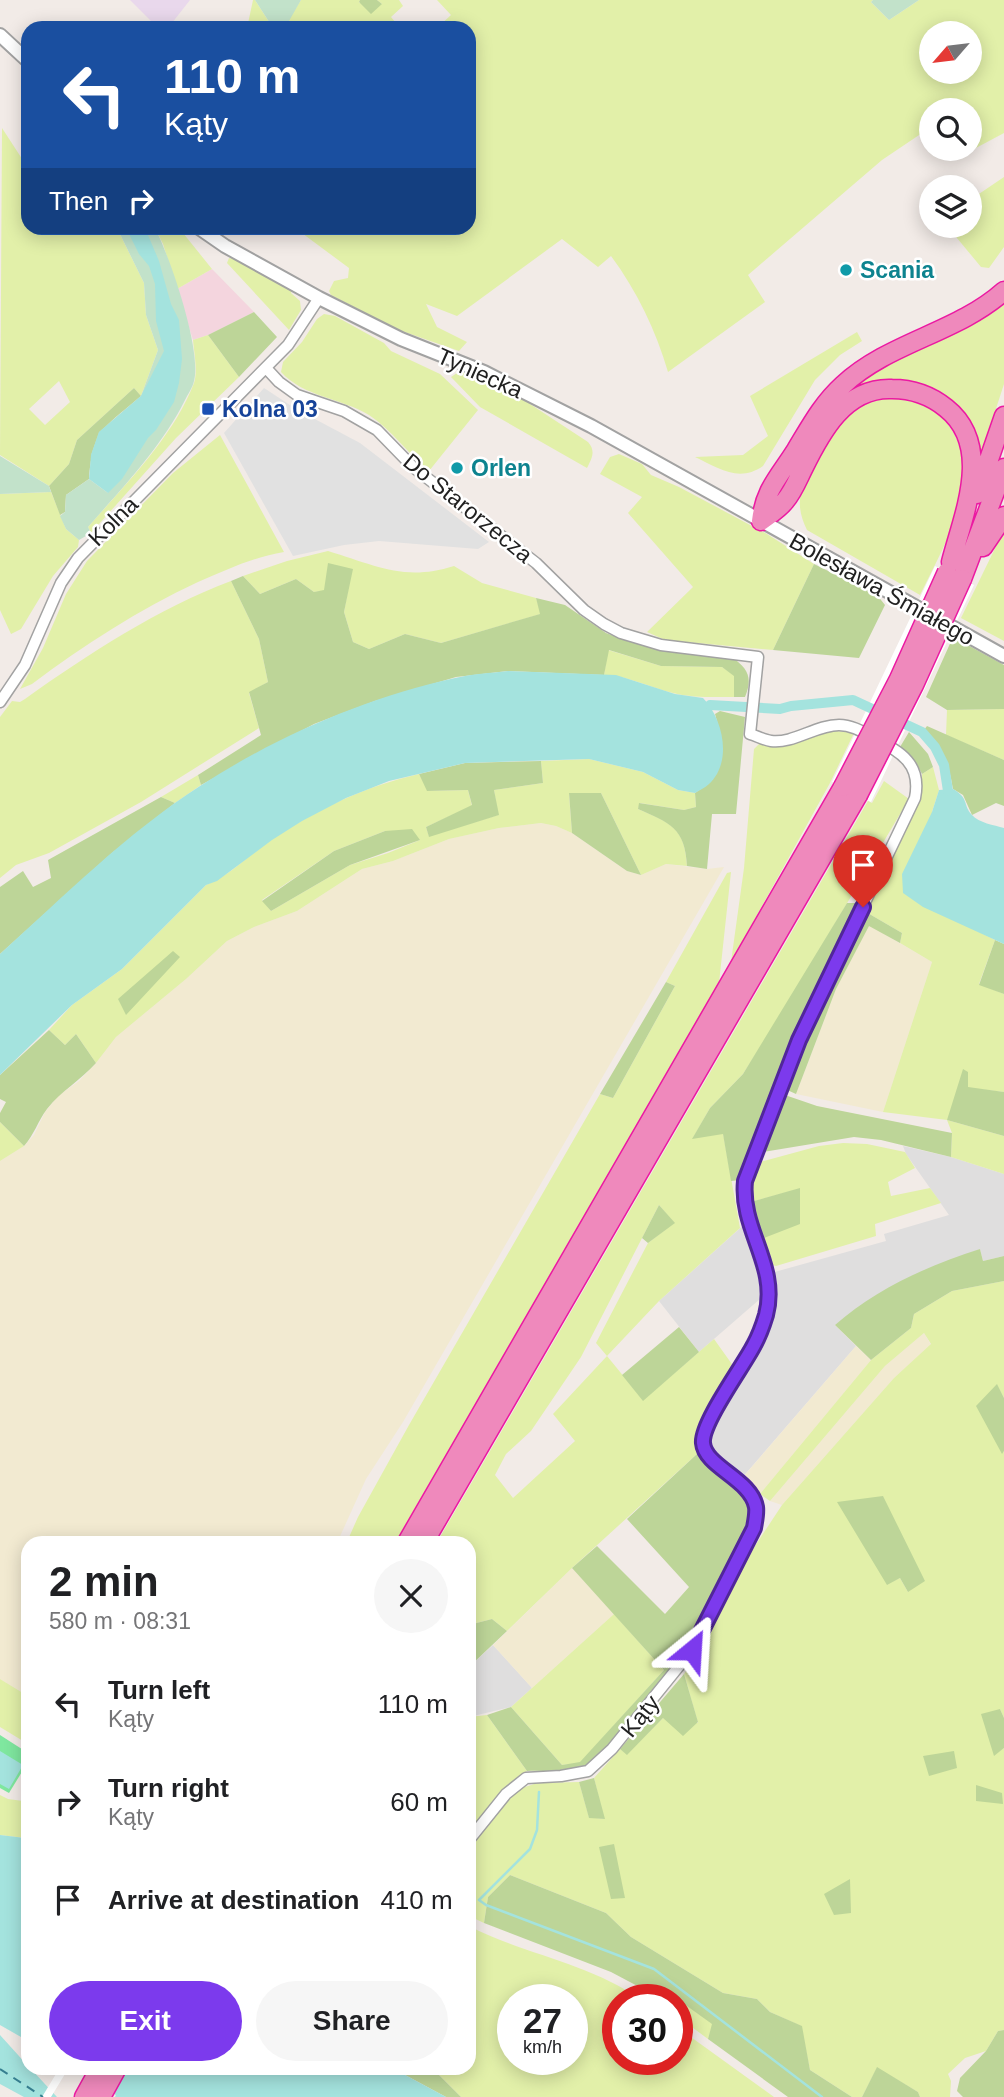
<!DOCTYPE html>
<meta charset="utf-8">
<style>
body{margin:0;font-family:Arial,sans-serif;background:#f6f6f6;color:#202124;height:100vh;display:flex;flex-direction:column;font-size:26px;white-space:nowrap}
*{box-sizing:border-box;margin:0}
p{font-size:23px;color:#757577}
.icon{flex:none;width:38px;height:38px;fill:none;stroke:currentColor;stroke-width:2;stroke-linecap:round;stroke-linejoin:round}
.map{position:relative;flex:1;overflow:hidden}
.sheet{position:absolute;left:21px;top:1536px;width:455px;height:539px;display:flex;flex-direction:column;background:#fff;border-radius:21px;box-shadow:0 4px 18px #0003}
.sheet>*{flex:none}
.guide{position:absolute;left:21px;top:21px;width:455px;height:214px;border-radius:21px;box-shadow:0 4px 18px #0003;background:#1a4fa0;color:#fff;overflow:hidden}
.needle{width:46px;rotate:242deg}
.tools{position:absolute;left:919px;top:21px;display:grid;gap:14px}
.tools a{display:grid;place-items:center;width:63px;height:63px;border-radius:50%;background:#fff;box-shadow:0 4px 18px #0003;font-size:35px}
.speed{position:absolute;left:497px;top:1984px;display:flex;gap:14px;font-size:35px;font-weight:700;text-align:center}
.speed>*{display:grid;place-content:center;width:91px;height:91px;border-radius:50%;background:#fff;box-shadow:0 4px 18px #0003;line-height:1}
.speed small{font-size:18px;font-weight:400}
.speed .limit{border:10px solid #d22;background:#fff;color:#111}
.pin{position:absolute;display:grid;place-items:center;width:60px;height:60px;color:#fff;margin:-72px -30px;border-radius:50% 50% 50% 0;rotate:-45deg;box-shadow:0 0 7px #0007}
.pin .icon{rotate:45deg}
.me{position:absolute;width:77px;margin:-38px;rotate:27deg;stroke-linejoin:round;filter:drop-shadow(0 0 5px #0008)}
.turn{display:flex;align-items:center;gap:24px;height:147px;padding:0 28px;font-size:32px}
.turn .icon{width:91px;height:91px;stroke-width:2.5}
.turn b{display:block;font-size:49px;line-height:60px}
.then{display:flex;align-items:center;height:66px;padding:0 28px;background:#0003;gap:14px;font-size:26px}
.round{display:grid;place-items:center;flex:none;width:74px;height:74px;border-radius:37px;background:#f6f6f6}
.overview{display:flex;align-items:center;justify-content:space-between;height:119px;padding:0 28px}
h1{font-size:42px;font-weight:700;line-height:52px}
.button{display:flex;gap:14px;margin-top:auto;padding:14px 28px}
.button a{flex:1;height:80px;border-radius:42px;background:#7c3aed;color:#fff;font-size:28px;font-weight:700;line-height:80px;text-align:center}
.button a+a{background:#f6f6f6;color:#202124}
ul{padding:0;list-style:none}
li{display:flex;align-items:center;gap:21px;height:98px;padding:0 28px}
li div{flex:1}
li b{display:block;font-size:26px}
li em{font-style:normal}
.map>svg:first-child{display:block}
</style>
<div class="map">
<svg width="1004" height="2097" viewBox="0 0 1004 2097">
<rect width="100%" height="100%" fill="#f2ebe7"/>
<path fill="#dfdede" d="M903 1146 951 1157 1004 1174V1256L983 1261 980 1249 835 1325 856 1346 741 1479 710 1454 705 1442 712 1424 764 1331 771 1273 886 1241 884 1234 949 1215 906 1154Z
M747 1222 763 1270 767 1293 699 1352 659 1301Z
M493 1645 532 1688 511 1707 469 1717V1667Z"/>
<path fill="#f4d5de" d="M212 269 254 312 208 335 193 340 177 289Z"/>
<path fill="#e9d8ec" d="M130 0H190L168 28H158Z"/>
<path fill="#f2ead1" d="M541 823 556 826 572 833 627 871 641 875 666 864 707 869 724 867 403 1422 366 1479 337 1543 28 1544V1696L0 1679V1161L24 1146 34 1135 45 1112 58 1096 79 1081 96 1063 116 1037 186 979 227 941 254 927 297 911 362 869 393 861 449 839 499 828Z
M869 925 932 962 883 1112 796 1094 836 989Z
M924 1333 931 1345 894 1378 782 1505 770 1501 885 1366Z
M856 1346 871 1360 760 1494 743 1477Z
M572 1568 614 1614 532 1688 493 1645Z"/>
<path fill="#e2f0a9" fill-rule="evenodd" d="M253 0H255L273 28H247Z
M301 0H360L359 3 382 4 377 0H399L403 6 391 17 400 28H283Z
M437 0H873L871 2 889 20 919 0H1004V133L974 149 970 142V110H931V127L882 160 748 275 765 302 668 372C656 331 637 291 611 256L598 267 562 239 457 316 426 304 437 327 467 342 459 351 396 329 331 295 329 291 334 281 348 278 349 268 295 228H469V28H437L451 15ZM931 33H970V72H931Z
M2 128 28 168V228H117L144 283 146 315 158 350 141 396 134 388 77 440 69 464 49 486 0 455ZM59 381 70 402 45 425 29 409Z
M1004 177V247L989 268 981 267 947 226H970V200Z
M155 228H179L212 269 177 289 163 244Z
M229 258 235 259 292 290 291 293 300 301 301 310 289 330 227 263Z
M1004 298V384L979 461 957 412 886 384 822 420 846 390 867 374Z
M324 314 335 316 384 343 391 351 440 374 478 410 429 471C408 454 392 430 369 415 341 398 304 397 281 372L283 362 302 342 317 319Z
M857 332 862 341 840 355 815 380 763 466C739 483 718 468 695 457L743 455 768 436 750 396Z
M208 335 239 377 176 438 91 533 88 527C125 485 174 436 194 383 198 371 194 352 193 340Z
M463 369 532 402 530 404 588 442C596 451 592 458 587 468L480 407 451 377Z
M881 398C892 398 903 397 913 400 954 412 974 461 961 501 952 533 935 565 920 595L807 530C801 518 798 506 801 493 806 472 834 426 851 413 860 406 870 402 881 398Z
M220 435 284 552C253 557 226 570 198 582 138 610 84 645 32 684L20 689 43 648 66 594 87 561 173 473Z
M619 454 642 464 651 475 679 487 767 534 814 564 773 650 665 640 647 632 693 587 628 513 642 497 600 474 610 457Z
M51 492 66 529 79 540 78 547 53 576 21 629 11 634 0 610V494Z
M1004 530V641L961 618Z
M328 551C375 565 404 582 454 566L482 583 536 598 541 614 441 643 405 634 369 649 353 642 344 612 352 569 324 591 314 592 296 579 260 594 243 576 287 561Z
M231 581 259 639 268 682 249 693 259 728 141 802 49 853 16 865 0 878V717L12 701 20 702 25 699C88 654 159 608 231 581Z
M608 650 661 666 722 667 734 675V697C713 697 693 698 673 693 650 688 627 675 604 675Z
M1004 709V760L946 735 947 710Z
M836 731 854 733 830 783 731 962 744 868 754 749 760 743C792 747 806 735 836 731Z
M589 759 643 772 678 790 695 793 696 807 684 810 640 803 638 809C671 823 685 828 687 866L666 864 641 875 601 793 569 794 572 833 556 826 541 823 499 828 449 839 393 861 362 869 297 911 254 927 227 941 186 979 116 1037 96 1063 76 1034 65 1045 49 1030 72 1005 122 969 206 885C231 875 250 854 272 839 317 809 366 786 419 774L428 791 468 790 472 806 426 827 429 836 498 815 494 790 543 783 541 761ZM385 831 420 840 388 853 350 865 271 911 262 900 334 851Z
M933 767 939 790 932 812 966 925 995 940 979 984 1004 994V1092L968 1088 947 1120 1004 1136V1174L951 1157 952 1133 947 1120 883 1112 932 962 900 943 902 933 866 912 921 793 922 774Z
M198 775 201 785 175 803 161 797Z
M884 781 909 799 777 1021 743 1074 710 1108 693 1138 723 1133 740 1228 659 1301 607 1356 643 1400 714 1339 734 1367 698 1433 697 1454 572 1568 507 1631 492 1619 469 1625V1544H436L868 801 872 803ZM659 1205 674 1223 648 1243 596 1343 607 1356 553 1414 575 1441 513 1498 495 1475 506 1454 531 1431 581 1357Z
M731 872 719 983 395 1543 346 1544 358 1517 409 1425 600 1094 613 1098 675 986 666 982 727 873Z
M0 1122 24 1146 0 1161Z
M843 1143 867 1144 905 1152 915 1168 888 1182 891 1196 930 1188 941 1203 875 1224 876 1236 776 1266 769 1264 759 1240 799 1189 747 1203 749 1184 756 1163 819 1146Z
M1004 1281V1398L997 1385 1002 1453 1004 1451V1718L1000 1709 994 1755 1004 1748V2030L998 2031 986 2051 965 2058 948 2074 951 2081 950 2097H920L918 2092 877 2068 862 2097H852L810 2070 801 2026 770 2012 757 1999 723 1993 631 1937 606 1913 510 1875 488 1897 484 1923 469 1916V1847L512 1795 522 1788 537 1783 579 1782 589 1817 604 1819 594 1778 620 1749 627 1754 663 1718 698 1723 684 1674 700 1651 703 1636 750 1549H753L782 1505 894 1378 931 1344 924 1333 885 1366 770 1501 760 1494 871 1360 911 1328 914 1314 952 1291ZM883 1497 908 1592 900 1578 887 1584Z
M614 1614 664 1670 580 1763 562 1765 511 1707Z
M0 1679 28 1696V1744L0 1727Z
M487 1715 527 1771 509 1784 469 1834V1717Z
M0 1795 8 1799 23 1801 28 1798V1842H25V1838L0 1835Z
M469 1926C525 1955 590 1963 641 2000H618V2060H677V2027L774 2097H461L433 2069 469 2068ZM513 2000H572V2060H513Z
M659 1986 713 2024 708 2039 677 2016V2000H657L645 1990Z"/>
<path fill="#bdd598" d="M360 0H377L382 4 371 14 359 2Z
M254 312 277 337 239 377 208 335Z
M134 388 141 396C105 427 93 429 89 479L66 495 65 512 60 515 49 486 69 464 77 440Z
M328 563 353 569 344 612 353 642 369 649 405 634 441 643 540 614 536 598 565 605 606 633 630 642 732 657C748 669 753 677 745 697H734V676L722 667 661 666 609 650 604 675 508 671 456 677 375 701 314 724 201 785 198 775 261 735 249 692 268 682 259 639 231 581 243 576 260 594 296 579 314 592 324 590Z
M814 564 877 595 885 605 859 658 773 650Z
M953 637 1004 665V709L947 710 926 697Z
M720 711 745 717 736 814H712L707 869 687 866C685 828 670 823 638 809L639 803 684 810 696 807 695 793C729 771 725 749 715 714Z
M927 726 1004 760V806L996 803 972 815 963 795 953 789C948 761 944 750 924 730Z
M909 732 928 754 933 767 922 774 916 763 900 747Z
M541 761 543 783 494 790 499 815 429 837 426 827 472 805 468 790 427 791 419 774 465 763Z
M569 793H601L641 875 627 871 572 833Z
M161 797 175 803 112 853 0 954V887L23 871 33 887 51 878 48 860Z
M412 829 420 840 350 865 271 911 262 901 334 851 385 831Z
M847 903H861L774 1086 741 1180 731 1181 723 1134 692 1139 710 1108 743 1074Z
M866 912 902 933 900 943 869 926 836 989 796 1094 785 1089 805 1034Z
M995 940 1004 944V994L979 985Z
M173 951 180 957 126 1015 118 999Z
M666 982 675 986 613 1098 600 1094Z
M49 1030 65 1045 76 1034 96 1063C81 1080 61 1091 47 1109 38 1121 34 1135 24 1146L0 1122V1113L6 1102 0 1099V1075Z
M963 1069 968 1072V1087L1004 1092V1136L947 1120Z
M782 1094 817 1106 952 1133 951 1157 881 1140 854 1137 763 1152 761 1147Z
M800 1188V1224L759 1240 747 1203Z
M659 1205 675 1223 648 1243 642 1238Z
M980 1249 983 1261 1004 1256V1281L952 1291 914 1314 911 1328 871 1360 835 1325C876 1289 929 1265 980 1249Z
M679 1327 699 1352 643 1401 622 1375Z
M997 1384 1004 1398V1451L1002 1454 976 1406Z
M697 1454C713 1466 752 1491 752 1512 752 1517 750 1524 749 1529L690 1644 600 1758C575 1779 557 1769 527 1771L487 1715 511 1707 562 1765 580 1762 664 1670 572 1568 597 1546 665 1614 689 1587 627 1519Z
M883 1496 925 1581 908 1592 900 1578 887 1585 837 1502Z
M492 1619 507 1631 469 1667V1625Z
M684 1674 698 1722 683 1736 663 1718 627 1755 620 1749Z
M1000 1709 1004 1718V1748L994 1756 981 1714Z
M954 1751 957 1768 929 1776 923 1756Z
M594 1778 605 1819 589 1818 579 1782Z
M976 1785 1002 1793 1003 1804 976 1801Z
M614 1844 625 1898 611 1899 599 1847Z
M510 1875 606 1913 631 1937 723 1993 757 1999 770 2012 802 2026 810 2070 852 2097H788L708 2039 712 2024 659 1986 645 1990 611 1972 484 1923 488 1897Z
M850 1879 851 1913 834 1915 824 1894Z
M1004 2030V2097H963L957 2091 960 2078 986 2051 998 2031Z
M877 2067 918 2092 920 2097H862Z
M394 2069H433L461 2097H446Z"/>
<path fill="#c2e2ca" d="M255 0H301L285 28H273Z
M873 0H919L889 20 871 2Z
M117 228H155C170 257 202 350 194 381 193 387 188 394 185 400 161 448 123 487 88 527L91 533 79 540 66 529 60 516 65 512 66 495 89 479 108 493 91 455 99 432 141 396 158 350 146 315 144 283Z
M0 456 49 486 51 492 0 494Z"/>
<path fill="#7fe79f" d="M0 1735 28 1753V1762L9 1793 0 1788Z"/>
<path fill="#e1e1e1" d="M264 388 296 409 360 443 489 542 478 549 379 541 344 545 293 556 224 433Z"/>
<path fill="#a4e3de" d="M126 228H145L159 261 171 304 179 320 182 359 179 383 174 402 156 430 148 438 122 479 108 493 89 479 91 455 99 432 141 396 164 351 156 321 155 284 149 266 139 254Z
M508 671 616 675 675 694 703 698C723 718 733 762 709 784 705 788 699 790 695 793L678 790 643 772 589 759 465 763 389 781 346 798 302 821 272 840 217 881 206 885 122 969 72 1005 0 1075V954C64 896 127 833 200 786 277 736 365 698 455 678 472 674 490 673 508 671Z
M953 789C970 799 962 804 972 815 979 823 994 825 1004 828V944L923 907 903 893 902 874 932 812 939 790Z
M0 1751 23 1765 9 1789 0 1784Z
M0 1835 25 1838V1842H28V1868L24 1870 28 1872V2041L0 2025Z
M0 2035 28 2066V2068L31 2069 57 2097H24L0 2084Z
M75 2069H394L446 2097H115L116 2095Z"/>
<path fill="#fff" d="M935 566 974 585 871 802 832 782Z
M59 2069H68L51 2097H42Z"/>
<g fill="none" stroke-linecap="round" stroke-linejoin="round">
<path stroke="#a4e3de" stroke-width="2.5" d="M539 1792 537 1830 530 1849 479 1900 486 1905 654 1969 822 2097"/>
<path stroke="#a4e3de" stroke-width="10" d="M710 705 780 709 791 706 853 700 922 732 935 747 944 765 948 791"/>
<path stroke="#367f90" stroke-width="2" stroke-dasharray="9 7" stroke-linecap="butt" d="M0 2069 43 2097"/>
<defs>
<path id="minor" d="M266 368 279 382 297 395 344 411 377 430 413 467 536 563 584 610 604 624 621 633 661 645 758 657 750 734C757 736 764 740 771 741 793 744 816 725 839 725 852 725 863 732 874 738 900 752 922 763 915 798L799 1040 745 1181C740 1229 779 1265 766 1315 763 1325 759 1336 754 1345 744 1365 701 1423 703 1443 705 1467 750 1478 756 1507 757 1513 755 1521 754 1528L692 1650 612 1749 588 1771 561 1776 526 1778 506 1794 469 1840
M0 702 25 665 61 583 78 558 288 345 319 298"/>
<path id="tertiary" d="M0 35 28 61
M199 228 225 246 319 298 401 339 484 372 591 426 1004 656"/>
<path id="motorway" d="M977 494 1004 416
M761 521C769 515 779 509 785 501 793 492 798 479 803 469 821 432 845 387 892 389 913 389 930 395 946 408 994 446 963 515 951 562
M761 521C765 489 779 477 796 450 810 427 822 404 843 385 889 342 957 333 1004 291
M983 547 1004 516
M962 579 1004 468
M406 1544 843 787
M423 1544 858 795
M84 2097 100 2068
M101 2097 117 2068"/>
</defs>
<use href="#minor" stroke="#a2a2a2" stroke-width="13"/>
<use href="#tertiary" stroke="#a2a2a2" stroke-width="16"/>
<use href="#motorway" stroke="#eb19a2" stroke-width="21"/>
<use href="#minor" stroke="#fff" stroke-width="10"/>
<use href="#tertiary" stroke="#fff" stroke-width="12"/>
<use href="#motorway" stroke="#ef89bc" stroke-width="18"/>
<defs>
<path id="motorway-bridge" d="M843 787 899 679 947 572
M858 795 914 685 962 579"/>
</defs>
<use href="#motorway-bridge" stroke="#eb19a2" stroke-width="21" stroke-linecap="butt"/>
<use href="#motorway-bridge" stroke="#ef89bc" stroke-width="18"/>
</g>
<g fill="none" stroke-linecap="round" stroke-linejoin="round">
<defs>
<path id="route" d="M692 1650 754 1528C755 1522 757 1513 756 1507 751 1479 705 1467 703 1443 701 1423 744 1365 754 1345 759 1336 763 1325 766 1315 779 1265 740 1230 745 1181L799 1040 863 907"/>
</defs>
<use href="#route" stroke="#51269a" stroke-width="18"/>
<use href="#route" stroke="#7c3aed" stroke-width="12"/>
</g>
<g fill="#0f9aa8" stroke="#fff" stroke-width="2.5">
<circle cx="846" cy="270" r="7"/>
<circle cx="457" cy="468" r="7"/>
</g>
<rect fill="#1a4fb4" stroke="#fff" stroke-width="2.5" x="201" y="402" width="14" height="14" rx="3.5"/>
<g text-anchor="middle" stroke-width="5" stroke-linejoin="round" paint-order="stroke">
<g font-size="23" font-weight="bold" fill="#0d838f" stroke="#fff" text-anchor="start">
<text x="860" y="278">Scania</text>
<text x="471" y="476">Orlen</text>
</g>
<g font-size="23" fill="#212121" stroke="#fff">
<text transform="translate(480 373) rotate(24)" y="8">Tyniecka</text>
<text transform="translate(468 508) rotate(39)" y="8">Do Starorzecza</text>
<text transform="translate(113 521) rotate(-45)" y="8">Kolna</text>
<text transform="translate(882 589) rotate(29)" y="8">Bolesława Śmiałego</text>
<text transform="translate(640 1716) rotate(-51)" y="8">Kąty</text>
</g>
<g font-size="23" font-weight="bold" fill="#164399" stroke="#fff" text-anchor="start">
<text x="222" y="417">Kolna 03</text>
</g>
</g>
</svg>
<div class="tools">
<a><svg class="needle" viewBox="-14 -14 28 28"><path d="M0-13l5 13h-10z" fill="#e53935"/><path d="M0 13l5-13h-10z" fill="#757577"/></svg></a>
<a><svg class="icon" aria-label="search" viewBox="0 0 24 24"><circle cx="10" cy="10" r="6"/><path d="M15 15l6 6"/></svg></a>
<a><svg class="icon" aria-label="layers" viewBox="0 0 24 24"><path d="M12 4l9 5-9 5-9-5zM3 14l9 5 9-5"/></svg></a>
</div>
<div class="speed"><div>27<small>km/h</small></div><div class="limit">30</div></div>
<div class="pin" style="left:863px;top:907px;background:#d93025"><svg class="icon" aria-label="arrive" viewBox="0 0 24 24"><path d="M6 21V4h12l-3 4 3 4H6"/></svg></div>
<svg class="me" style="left:692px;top:1650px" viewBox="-20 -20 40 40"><path d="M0-17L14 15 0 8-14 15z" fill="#7c3aed" stroke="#fff" stroke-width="4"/></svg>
<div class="guide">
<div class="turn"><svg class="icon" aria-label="left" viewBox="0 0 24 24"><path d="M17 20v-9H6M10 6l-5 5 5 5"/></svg><div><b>110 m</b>Kąty</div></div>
<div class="then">Then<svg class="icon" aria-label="right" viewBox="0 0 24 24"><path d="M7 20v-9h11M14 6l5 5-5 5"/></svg></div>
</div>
<section class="sheet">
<div class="overview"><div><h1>2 min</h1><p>580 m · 08:31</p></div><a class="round"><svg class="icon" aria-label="close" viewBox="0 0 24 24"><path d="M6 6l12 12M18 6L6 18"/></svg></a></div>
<ul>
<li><svg class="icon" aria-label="left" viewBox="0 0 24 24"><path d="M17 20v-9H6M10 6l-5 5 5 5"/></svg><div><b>Turn left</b><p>Kąty</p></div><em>110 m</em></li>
<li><svg class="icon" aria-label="right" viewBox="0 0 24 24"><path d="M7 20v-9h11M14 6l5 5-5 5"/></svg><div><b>Turn right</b><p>Kąty</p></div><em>60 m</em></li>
<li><svg class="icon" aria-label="arrive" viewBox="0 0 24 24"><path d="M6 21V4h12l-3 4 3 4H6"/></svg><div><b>Arrive at destination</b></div><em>410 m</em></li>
</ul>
<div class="button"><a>Exit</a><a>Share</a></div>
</section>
</div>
